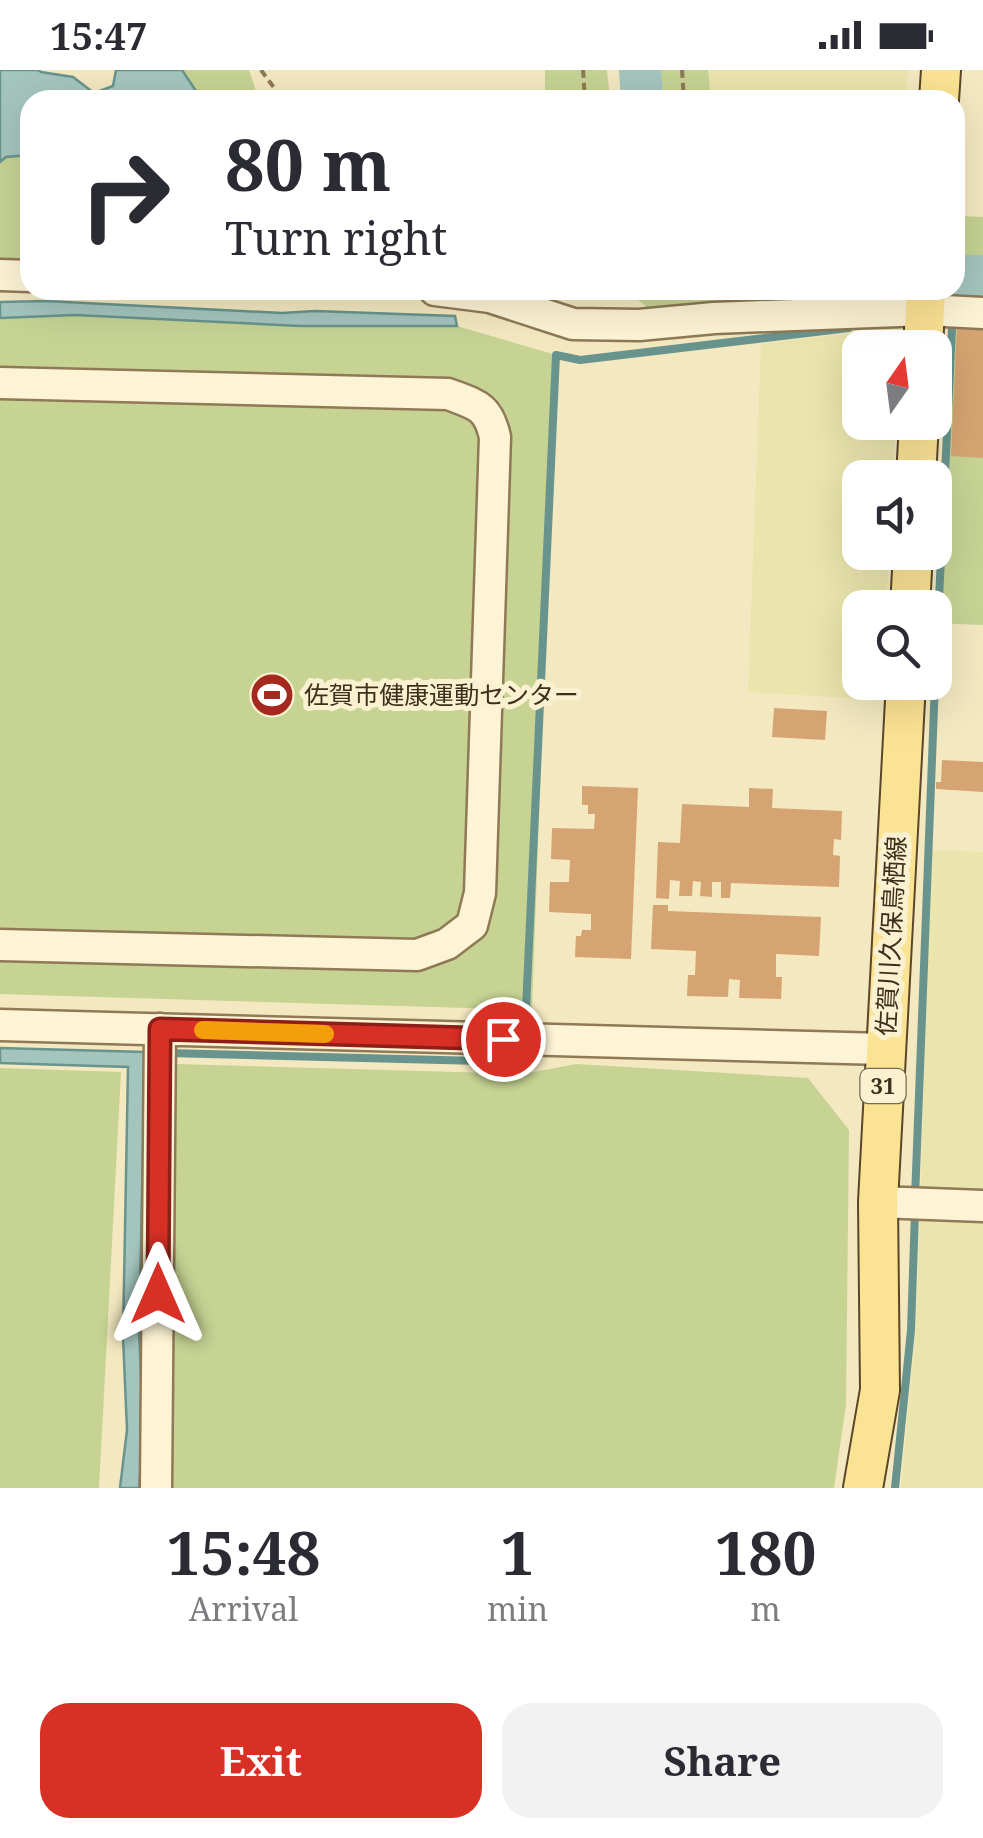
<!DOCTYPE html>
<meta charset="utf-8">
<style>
body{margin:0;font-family:"Noto Serif","Noto Sans JP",serif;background:#f2f2f3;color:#2b2b33;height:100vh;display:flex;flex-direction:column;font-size:38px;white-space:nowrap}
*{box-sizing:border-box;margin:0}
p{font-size:32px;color:#7c7c81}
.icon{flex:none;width:55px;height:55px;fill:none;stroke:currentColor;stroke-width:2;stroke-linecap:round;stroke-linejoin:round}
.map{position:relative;height:1418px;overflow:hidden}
.panel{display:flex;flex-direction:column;background:#fff;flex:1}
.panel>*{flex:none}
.hud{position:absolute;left:20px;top:20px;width:945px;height:210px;border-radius:30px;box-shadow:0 10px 40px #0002;background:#fff;color:#2b2b33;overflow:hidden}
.needle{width:65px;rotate:14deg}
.controls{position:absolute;left:842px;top:260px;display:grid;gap:20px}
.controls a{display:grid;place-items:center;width:110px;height:110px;border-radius:20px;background:#fff;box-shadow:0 10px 40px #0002;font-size:50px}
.pin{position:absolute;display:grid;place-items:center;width:85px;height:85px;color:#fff;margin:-42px;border:5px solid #fff;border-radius:50%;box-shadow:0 2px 10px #0007}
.me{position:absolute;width:110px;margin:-55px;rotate:0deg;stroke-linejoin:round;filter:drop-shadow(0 0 8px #0008)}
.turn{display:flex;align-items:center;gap:35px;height:210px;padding:0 40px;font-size:45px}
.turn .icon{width:130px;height:130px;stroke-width:2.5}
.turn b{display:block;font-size:70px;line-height:85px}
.eta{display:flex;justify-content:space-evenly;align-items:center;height:170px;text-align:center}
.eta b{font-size:60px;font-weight:700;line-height:70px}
.action{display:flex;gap:20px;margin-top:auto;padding:20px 40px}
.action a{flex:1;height:115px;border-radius:30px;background:#d93025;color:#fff;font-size:40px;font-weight:700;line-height:115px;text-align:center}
.action a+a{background:#f2f2f3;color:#2b2b33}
.status{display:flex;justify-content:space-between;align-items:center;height:70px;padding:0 50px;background:#fff;direction:ltr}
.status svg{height:28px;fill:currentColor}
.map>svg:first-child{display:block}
</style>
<div class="status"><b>15:47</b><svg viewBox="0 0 49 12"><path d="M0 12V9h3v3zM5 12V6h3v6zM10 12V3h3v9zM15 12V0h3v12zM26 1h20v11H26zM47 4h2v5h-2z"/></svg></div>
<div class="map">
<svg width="983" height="1418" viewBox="0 0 983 1418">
<rect width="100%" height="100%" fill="#f3e8c0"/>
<path fill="#eae5ad" d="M708 0H908L906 30H711Z
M901 257 900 277 860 278V352L896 353 893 407 860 408V482L889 483 886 537 860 538V612L882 613 881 630 748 622 761 274Z
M932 780 983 782V1418H901L916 1257Z"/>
<path fill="#c6d393" d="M182 0H249L259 30H202Z
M545 0H607L610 30H545Z
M652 0H708L711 30H655Z
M30 85V193L0 192V92L6 87Z
M959 146 983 147V189L959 188Z
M626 220H894V229L648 238Z
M75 245 300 256H457L556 285 532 940 0 924V248Z
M949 254 983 255V555L935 553Z
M175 994 524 1004 576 994 808 1008 849 1060 846 1334 834 1418H166Z
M0 998 121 1002 99 1418H0Z"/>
<path fill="#a4c5be" stroke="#69948d" stroke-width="2.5" d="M0 0H38L41 2 73 7 94 23 113 16 116 0H182L202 30H30V85L6 87 0 92Z
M46 231 282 243 315 241 455 246 457 256H300L75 245 0 248V232Z
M0 978 145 982 139 1265 144 1362 139 1418H120L127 1360 123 1267 128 997 0 993Z"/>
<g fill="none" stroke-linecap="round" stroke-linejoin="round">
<path stroke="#69948d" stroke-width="8" d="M935 612 952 258
M526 939 556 285 580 290 849 258
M168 983 523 992
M915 1128 935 612
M895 1418 911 1260 915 1142"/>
<path stroke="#a4c5be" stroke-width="42" d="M640 0 642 30
M955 206H983"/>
</g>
<path fill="#d6a472" d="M957 256 983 258V388L951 386Z
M774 638 827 641 825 670 772 667Z
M942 690 983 692V722L936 719V712H941Z
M582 716 638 718 631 889 575 887 576 866H581L582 860H591V844L549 842 550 812H569L570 790 551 789 552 758 594 759 595 744H588V735H582Z
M749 718 773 719 772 738 842 741 841 770 834 769 833 785 840 786 839 817 731 813 730 828H721V812H712V827L700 826 701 812 693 811 692 826H679L680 811 670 810 669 829 656 828 658 772 680 773 682 734 749 737Z
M653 835H668V841L821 847 819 886 776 884V907H782L781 929 739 928 740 910 729 909 728 927 687 926 688 905H695L696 881 651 879Z"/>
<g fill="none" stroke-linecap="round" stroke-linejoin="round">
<defs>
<path id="minor" d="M0 205 30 206
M435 220 490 227 573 254 639 255 714 248 925 240 983 243
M0 313 448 324C477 335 488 336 495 367L480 823 472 855 447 874 417 885 0 875
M0 955 884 979
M878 1132 983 1136
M156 1418 160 959"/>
<path id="major" d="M939 30 941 0
M923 278 926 220
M916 408 919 352
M910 538 913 482
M863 1418 880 1320 878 1132 906 612"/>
</defs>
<use href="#minor" stroke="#8f7956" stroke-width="35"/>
<use href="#major" stroke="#5c462a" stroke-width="42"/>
<path stroke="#8f7956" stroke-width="4" stroke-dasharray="8 5" stroke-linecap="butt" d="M261 0 283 30
M583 0 585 30
M682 0 684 30"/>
<use href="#minor" stroke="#fdf4d5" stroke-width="30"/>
<use href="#major" stroke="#fbe394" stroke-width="38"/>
</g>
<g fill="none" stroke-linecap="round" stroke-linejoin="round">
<defs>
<path id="route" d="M158 1224 160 959 503 969"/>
</defs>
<use href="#route" stroke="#8d1f18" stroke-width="25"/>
<use href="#route" stroke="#d93025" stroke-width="18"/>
<path stroke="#f59e0b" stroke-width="18" d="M203 960 325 964"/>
</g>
<defs>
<symbol id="stadium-disc" viewBox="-11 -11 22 22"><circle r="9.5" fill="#a5291e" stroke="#faf1d1"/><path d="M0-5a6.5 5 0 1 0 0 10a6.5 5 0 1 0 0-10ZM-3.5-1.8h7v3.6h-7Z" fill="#fff"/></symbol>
</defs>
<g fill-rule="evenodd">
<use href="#stadium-disc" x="247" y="600" width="50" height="50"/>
</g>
<g text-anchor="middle" stroke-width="10" stroke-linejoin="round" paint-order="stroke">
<rect fill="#faf1d1" stroke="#766952" stroke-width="2.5" x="860.5" y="999" width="45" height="34" rx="8"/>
<g font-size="22" font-weight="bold" fill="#3d2f1c">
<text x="883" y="1024">31</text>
</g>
<g font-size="25" fill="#3d2f1c" stroke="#faf1d1" text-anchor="start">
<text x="304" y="634">佐賀市健康運動センター</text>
</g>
<g font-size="25" fill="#3d2f1c" stroke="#faf1d1">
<text transform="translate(891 866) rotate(-87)" y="9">佐賀川久保鳥栖線</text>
</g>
</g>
</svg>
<div class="controls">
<a><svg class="needle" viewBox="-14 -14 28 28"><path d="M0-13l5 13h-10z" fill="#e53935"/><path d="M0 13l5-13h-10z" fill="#7c7c81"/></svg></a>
<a><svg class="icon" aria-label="sound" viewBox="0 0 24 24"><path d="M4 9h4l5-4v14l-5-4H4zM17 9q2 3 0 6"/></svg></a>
<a><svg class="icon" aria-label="search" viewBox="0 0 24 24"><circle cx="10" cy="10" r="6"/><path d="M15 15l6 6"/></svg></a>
</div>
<div class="pin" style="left:503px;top:969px;background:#d93025"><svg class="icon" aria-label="arrive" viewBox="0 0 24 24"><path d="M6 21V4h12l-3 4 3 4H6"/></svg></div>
<svg class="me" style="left:158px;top:1224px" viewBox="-20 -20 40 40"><path d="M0-17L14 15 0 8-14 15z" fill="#d93025" stroke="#fff" stroke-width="4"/></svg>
<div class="hud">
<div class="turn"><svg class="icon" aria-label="right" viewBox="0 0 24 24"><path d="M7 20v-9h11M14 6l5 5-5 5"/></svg><div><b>80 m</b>Turn right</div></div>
</div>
</div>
<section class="panel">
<div class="eta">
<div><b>15:48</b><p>Arrival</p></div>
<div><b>1</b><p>min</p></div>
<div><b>180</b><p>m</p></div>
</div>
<div class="action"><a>Exit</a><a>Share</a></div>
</section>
